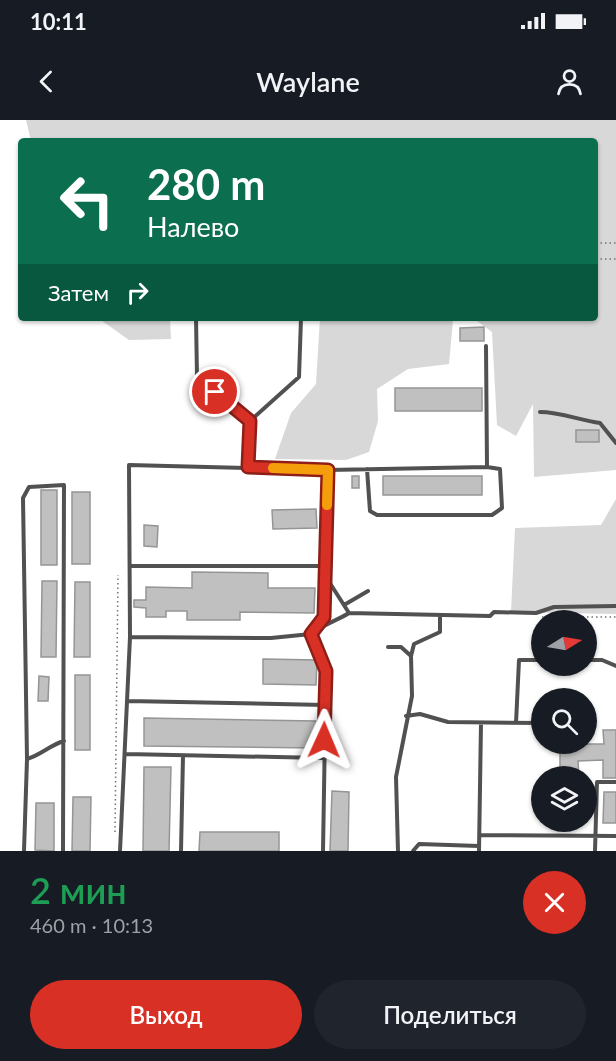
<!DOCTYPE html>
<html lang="ru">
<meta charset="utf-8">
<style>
body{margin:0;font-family:Lato,sans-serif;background:#20242c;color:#f1f3f6;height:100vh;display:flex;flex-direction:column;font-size:22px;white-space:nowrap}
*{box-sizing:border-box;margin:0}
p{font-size:20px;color:#9ea1a6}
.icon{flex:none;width:33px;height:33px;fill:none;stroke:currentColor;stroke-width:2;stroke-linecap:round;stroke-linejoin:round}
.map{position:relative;height:731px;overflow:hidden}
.drawer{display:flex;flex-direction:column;background:#171b24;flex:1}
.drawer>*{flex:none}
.guide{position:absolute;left:18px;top:18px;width:580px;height:183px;border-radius:6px;box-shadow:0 2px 4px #0004;background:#0b6e4f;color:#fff;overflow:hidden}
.needle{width:39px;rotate:79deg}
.fabs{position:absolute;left:531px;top:490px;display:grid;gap:12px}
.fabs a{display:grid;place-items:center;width:66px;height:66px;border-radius:50%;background:#171b24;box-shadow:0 2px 4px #0004;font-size:30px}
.pin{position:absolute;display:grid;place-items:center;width:51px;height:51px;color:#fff;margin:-26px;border:3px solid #fff;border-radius:50%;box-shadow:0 2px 6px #0007}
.me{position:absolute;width:66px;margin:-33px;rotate:1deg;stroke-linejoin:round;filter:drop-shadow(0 0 4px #0008)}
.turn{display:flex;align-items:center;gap:21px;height:126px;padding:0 30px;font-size:27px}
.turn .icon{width:78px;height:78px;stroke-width:2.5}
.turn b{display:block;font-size:42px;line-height:51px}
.then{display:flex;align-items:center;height:57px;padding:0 30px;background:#0003;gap:12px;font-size:22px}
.round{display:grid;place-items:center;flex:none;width:63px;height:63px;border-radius:32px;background:#20242c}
.overview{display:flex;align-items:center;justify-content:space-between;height:102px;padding:0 30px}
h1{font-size:36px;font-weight:600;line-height:45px;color:#1e9e55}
.primary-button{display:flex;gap:12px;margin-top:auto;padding:12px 30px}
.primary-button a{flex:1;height:69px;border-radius:36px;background:#d93025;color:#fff;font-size:24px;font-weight:600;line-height:69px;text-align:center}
.primary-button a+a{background:#20242c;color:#f1f3f6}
.status{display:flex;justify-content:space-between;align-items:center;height:42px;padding:0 30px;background:#171b24;direction:ltr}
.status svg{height:16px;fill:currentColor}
header{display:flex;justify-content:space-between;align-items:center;height:78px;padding:0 30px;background:#171b24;font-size:27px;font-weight:600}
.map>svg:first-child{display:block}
</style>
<div class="status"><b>10:11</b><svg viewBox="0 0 49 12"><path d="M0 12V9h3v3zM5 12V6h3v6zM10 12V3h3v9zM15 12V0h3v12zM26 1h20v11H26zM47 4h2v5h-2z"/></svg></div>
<header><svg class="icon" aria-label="back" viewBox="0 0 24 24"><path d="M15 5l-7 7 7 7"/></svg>Waylane<svg class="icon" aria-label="person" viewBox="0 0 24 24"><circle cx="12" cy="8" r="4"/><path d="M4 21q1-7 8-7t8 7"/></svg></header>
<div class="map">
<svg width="616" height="731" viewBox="0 0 616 731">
<rect width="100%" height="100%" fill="#fff"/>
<path fill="#d8d8d8" d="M26 0H616V350L534 357 533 284 516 316 497 305 492 212 477 201 453 200 449 244 408 249 377 269 378 301 369 332 346 340 275 339 291 293 316 264 320 198H596V21H31Z
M98 198H170L171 219 129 220Z
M616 379V494L511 492 515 408 601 405Z"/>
<path fill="#c0c0c0" stroke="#959595" stroke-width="1.5" d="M484 207V221H460V208Z
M395 268H482V291H395Z
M576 310H599V322H576Z
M352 356H359V368H352Z
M383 356H482V375H383Z
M41 370H57V445H41Z
M72 372H90V444H72Z
M316 389 317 408 273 409 272 390Z
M144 405 158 406 157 427 144 426Z
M192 452 268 453V468H315L314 493 240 492V500H187V491H166V497H146V488L134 487V480H146V467L192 468Z
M42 461H57L56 537H41Z
M75 462H90V537H74Z
M263 539 317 540 316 565 263 564Z
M75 555H90V630H75Z
M39 556 49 557 48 581H38Z
M144 598 316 601V628L144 626Z
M603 610H616V658H603V640L578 641 579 657H560V624H604Z
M144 647H171L169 731H143Z
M332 671 349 672 348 731H330Z
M604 672H616V703H603Z
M73 677H91L90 731H72Z
M36 683H54V731L35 730Z
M200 712H279V731H199Z"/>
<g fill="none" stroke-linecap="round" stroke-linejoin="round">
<path stroke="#737373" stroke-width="1.5" stroke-dasharray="1.5 3" stroke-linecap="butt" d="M596 123H616
M596 139H616
M542 497H616
M115 712 118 455"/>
<path stroke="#515151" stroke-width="4" d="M196 198 197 257 250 301
M540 292C560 292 579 300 600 303L616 323
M248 347 250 301 299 257 301 198
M367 349 370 391 377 395H492L502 388 500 349 487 347
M131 446H325
M326 457 349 493
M344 485 368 471
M316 509 324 497 328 350
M311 514 326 551 323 731
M130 517 271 518 311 514C318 507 338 500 349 493L490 496 494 492 536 493 554 487 616 486
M388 527H401L411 536
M586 540H602L616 546
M128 581 325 585
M406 596 420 594 448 602 542 603
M516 603 519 540H542
M126 634 323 638
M27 639C41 635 50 625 64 621
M479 715 616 716
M24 731 27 639 23 378 29 367 64 365 63 731
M120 731 130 517 129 345 328 350 487 347 486 226
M181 731 183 636
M398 731 396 657 412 576 411 536 414 524 440 512V495
M413 731 419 724 479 726
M479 731 481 603
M595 731 597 662H616"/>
</g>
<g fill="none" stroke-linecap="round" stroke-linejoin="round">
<defs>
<path id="route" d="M215 272 250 301 248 347 328 350 324 497 311 514 326 551 324 620"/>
</defs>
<use href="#route" stroke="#8d1f18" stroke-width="15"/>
<use href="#route" stroke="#d93025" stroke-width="10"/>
<path stroke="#f59e0b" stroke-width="10" d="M273 348 328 350 327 385"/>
</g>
</svg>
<div class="fabs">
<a><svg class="needle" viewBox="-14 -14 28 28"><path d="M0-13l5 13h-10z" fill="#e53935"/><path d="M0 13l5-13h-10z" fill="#9ea1a6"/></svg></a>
<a><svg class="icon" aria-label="search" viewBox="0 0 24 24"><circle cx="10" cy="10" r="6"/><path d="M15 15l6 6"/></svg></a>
<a><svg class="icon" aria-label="layers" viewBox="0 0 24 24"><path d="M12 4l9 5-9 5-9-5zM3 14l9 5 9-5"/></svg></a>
</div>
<div class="pin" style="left:215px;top:272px;background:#d93025"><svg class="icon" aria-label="arrive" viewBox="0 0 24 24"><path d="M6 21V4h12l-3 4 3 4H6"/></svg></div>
<svg class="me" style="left:324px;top:620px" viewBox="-20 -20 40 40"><path d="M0-17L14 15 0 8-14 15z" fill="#d93025" stroke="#fff" stroke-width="4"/></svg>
<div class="guide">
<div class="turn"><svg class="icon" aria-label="left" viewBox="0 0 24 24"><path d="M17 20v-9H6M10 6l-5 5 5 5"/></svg><div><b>280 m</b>Налево</div></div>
<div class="then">Затем<svg class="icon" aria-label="right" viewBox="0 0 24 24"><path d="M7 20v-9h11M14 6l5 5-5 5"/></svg></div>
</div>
</div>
<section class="drawer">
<div class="overview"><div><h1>2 мин</h1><p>460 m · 10:13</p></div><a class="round" style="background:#d93025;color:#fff"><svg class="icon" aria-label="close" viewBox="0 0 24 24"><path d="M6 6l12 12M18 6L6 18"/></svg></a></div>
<div class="primary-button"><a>Выход</a><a>Поделиться</a></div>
</section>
